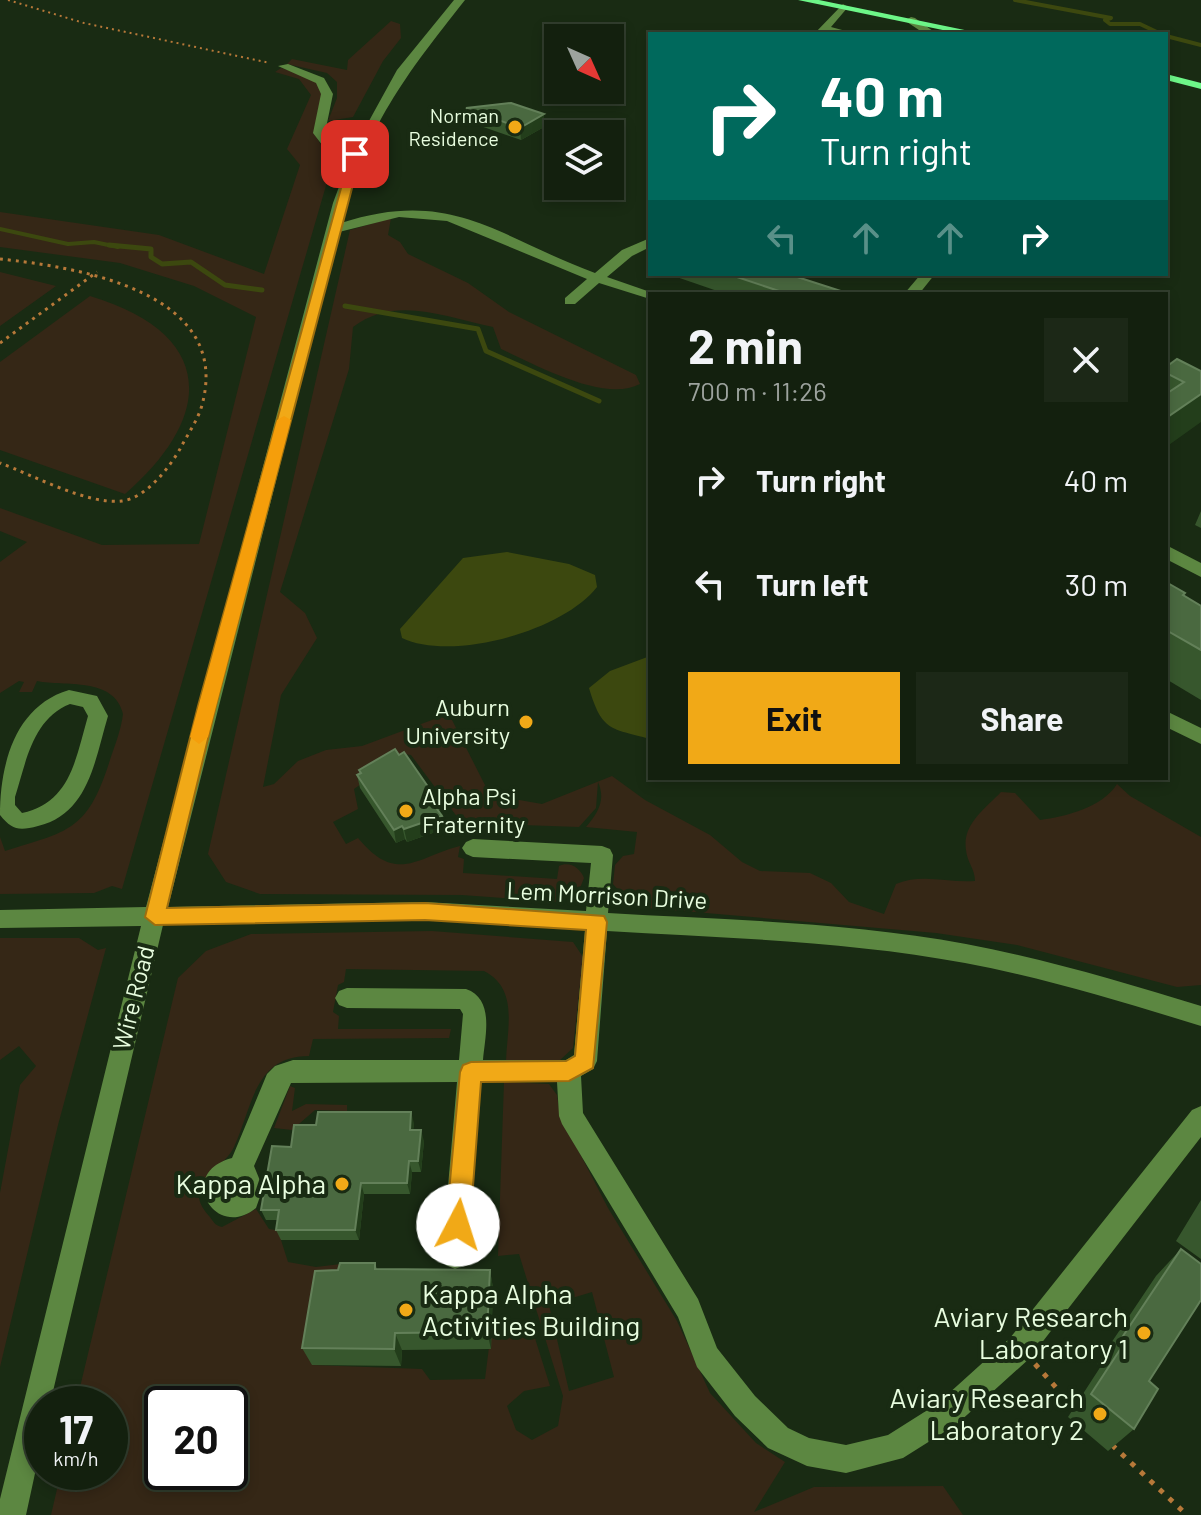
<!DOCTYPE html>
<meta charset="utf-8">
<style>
body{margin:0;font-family:Barlow,sans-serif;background:#1c2817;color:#f1f3f6;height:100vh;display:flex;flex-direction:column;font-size:30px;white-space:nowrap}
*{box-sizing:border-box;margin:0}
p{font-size:26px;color:#9da39e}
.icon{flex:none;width:44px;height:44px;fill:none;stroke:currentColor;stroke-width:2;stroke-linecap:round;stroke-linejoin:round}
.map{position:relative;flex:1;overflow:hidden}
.side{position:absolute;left:648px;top:292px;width:520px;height:488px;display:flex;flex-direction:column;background:#13200e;border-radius:0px;box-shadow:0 4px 12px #0003,0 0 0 2px #323e2e}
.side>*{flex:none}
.banner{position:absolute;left:648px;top:32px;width:520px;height:244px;border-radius:0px;box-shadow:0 4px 12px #0003,0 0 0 2px #323e2e;background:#00695c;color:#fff;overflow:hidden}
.needle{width:52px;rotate:135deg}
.fabs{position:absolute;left:544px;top:24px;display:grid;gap:16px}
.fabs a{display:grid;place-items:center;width:80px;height:80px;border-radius:0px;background:#13200e;box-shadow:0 4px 12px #0003,0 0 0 2px #323e2e;font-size:40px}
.speed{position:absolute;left:24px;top:1386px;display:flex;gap:16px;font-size:40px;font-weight:700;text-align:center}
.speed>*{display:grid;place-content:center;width:104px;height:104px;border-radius:50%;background:#13200e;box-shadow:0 4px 12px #0003,0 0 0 2px #323e2e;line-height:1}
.speed small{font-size:20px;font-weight:400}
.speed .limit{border:4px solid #111;border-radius:12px;background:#fff;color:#111}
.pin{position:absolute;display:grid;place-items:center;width:68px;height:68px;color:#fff;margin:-34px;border-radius:16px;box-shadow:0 4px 12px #0006}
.me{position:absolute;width:88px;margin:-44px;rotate:5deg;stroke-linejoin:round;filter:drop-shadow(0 0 6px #0008)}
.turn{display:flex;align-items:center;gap:28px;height:168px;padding:0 40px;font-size:36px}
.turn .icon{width:104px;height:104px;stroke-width:2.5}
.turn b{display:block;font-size:56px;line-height:68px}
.lanes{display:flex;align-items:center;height:76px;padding:0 40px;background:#0003;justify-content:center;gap:40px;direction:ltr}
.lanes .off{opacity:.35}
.round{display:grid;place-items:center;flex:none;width:84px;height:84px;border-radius:0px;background:#1c2817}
.summary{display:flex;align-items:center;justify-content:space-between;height:136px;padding:0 40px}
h1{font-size:48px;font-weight:700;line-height:60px}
.primary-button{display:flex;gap:16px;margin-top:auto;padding:16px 40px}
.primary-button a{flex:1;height:92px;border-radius:0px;background:#f1a917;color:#111;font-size:32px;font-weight:700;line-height:92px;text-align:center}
.primary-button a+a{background:#1c2817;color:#f1f3f6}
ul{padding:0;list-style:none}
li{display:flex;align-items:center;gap:24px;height:104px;padding:0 40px}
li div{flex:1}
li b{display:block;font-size:30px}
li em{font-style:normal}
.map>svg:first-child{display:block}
</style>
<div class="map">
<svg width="1201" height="1515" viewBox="0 0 1201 1515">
<rect width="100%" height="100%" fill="#192b13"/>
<path fill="#352716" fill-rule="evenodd" d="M391 21 400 24 401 38 383 61 353 117 328 121 337 98V82L327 73 287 64 292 59 347 70 348 60Z
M281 68 312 77 324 88C317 119 305 136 334 158L122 889 112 886 94 893 0 894V837L5 851C69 831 87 831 109 763 114 747 121 731 123 714 114 676 64 687 37 681L32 692H19L24 682 19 681 0 693V562L27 542 0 531V508L102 545 199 544 256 317 194 286 120 263 0 247V212L159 235 264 274 300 165 287 149 311 95 299 79 275 72Z
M391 218 388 235 400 242 408 254 468 283 509 312 636 375 640 384C604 403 536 365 501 349L493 327C444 317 396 295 353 327L349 369 280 592 305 613 317 638 281 695 263 787 274 784 298 761 326 750 362 746 440 717 452 720 490 795 542 804 612 776 645 800 710 835 742 862 760 871 810 873 831 883 849 902 884 914 896 884C922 873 947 883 975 881 975 869 967 862 966 850 962 824 985 809 1001 792L1015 793 1040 820C1065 817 1103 807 1117 784L1130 796 1201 837V985L1177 987 1017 945 936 933 648 908 642 899 628 901 613 884 615 865 623 856 634 854 637 832 586 827C598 813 606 800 598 782L596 808 579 827 495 824V820L458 818 411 755 404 754 354 789 358 809 333 822 346 844 358 838C397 885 417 857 460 846L458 857 464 859 463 873 557 879 559 866C570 861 580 868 584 878L578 893 555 902 462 895 260 894 226 882 208 854 350 230Z
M0 272 56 286 0 326Z
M90 296C214 333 217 414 125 494L0 450V362Z
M432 931 573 942 583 957 573 1048 559 1061H506C507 1028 519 989 484 971L346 969 344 982 338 985 333 1012 339 1016 338 1029H451L449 1038 313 1039 309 1056C254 1056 253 1106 234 1147 223 1171 179 1182 209 1216 214 1222 214 1225 222 1227L256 1209 269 1229 282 1231 281 1240 288 1262 316 1267 349 1263 312 1365 422 1369 430 1380 485 1379 491 1331 528 1327 533 1332 550 1386 524 1391 507 1406 516 1430 532 1440 558 1426 563 1396 519 1254 498 1256 504 1082 549 1084 557 1095 560 1115 608 1208 677 1321 710 1393 756 1443 785 1462 754 1512 814 1487 943 1486 963 1515H51L61 1472H110V1404H76L178 978 206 951 251 934ZM592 1292 614 1377 569 1391 549 1305ZM162 1404H230V1472H162Z
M0 938H79L98 950 106 948 58 1125 0 1367V1193L20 1085 36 1066 19 1046 0 1060Z
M290 1086 295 1088 292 1111 306 1104 347 1105V1111L315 1110 292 1130 274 1128Z"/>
<path fill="#3c480f" d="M507 552 569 564 595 575 597 587C563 631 452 662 402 638L400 629 463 558Z
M650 656V739C611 728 602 732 589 688L610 671Z"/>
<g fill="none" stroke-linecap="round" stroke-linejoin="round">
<path stroke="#3c480f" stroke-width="4" d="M1015 0 1111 18 1105 20 1110 24H1140L1161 34
M1166 36 1201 45
M0 229 68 244 94 242 118 247"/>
<path stroke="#3c480f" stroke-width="5" d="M109 245 151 249V257L162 264 191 262 225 285 262 290
M345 306 478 329 486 351 599 401"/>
<path stroke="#b77939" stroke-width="2" stroke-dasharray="2 4" stroke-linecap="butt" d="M8 0 84 23 270 63"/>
<path stroke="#b77939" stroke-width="3" stroke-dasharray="3 5" stroke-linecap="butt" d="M0 259C78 267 233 292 202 405 198 420 187 435 180 449 169 468 146 498 122 501 87 505 33 475 0 463
M0 343 97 272"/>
<path stroke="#b77939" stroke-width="5" stroke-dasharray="5 8" stroke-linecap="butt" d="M1035 1364 1077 1411
M1112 1445 1187 1515"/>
<path fill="#5c8741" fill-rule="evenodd" d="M454 0H465C405 76 366 126 341 223 453 187 497 237 595 273L622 250 650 238V247L632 256 607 277 656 294H650V299L599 283 575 304H565V298L587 279 447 221 399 217 339 232 168 907 425 902 586 911 591 863 473 857 466 854 462 848 466 842 473 839 602 846 610 849 613 855 608 913C727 920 848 922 966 944 1046 959 1123 982 1201 1006V1026C1123 1002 1046 978 965 963 847 941 726 938 607 931L597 1061 593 1069 581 1076 583 1113 698 1299 717 1348 755 1396 788 1428 809 1438 846 1445 888 1435 937 1404 1010 1338 1192 1110 1201 1106V1137L1030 1358 957 1424 903 1458 846 1473 807 1466 768 1448 735 1416 697 1367 678 1317 562 1124 559 1116 557 1082H481L468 1256 464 1265 455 1269 446 1265 442 1256 457 1082 291 1083 254 1166 263 1188 256 1208C215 1242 175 1173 232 1158L267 1074 275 1066 293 1060H459L463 1014 460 1009 347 1008 339 1005 335 998 339 991 347 988 466 989C495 999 485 1036 483 1060H566L574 1055 585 930 425 920 163 925 50 1404H42V1441L26 1515H0V1499L141 926 0 928V910L146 907 333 203 350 157 329 154 313 133 321 94 316 83 278 66 288 64 324 78 333 94 325 133 337 148 353 150 397 70ZM231 1183 238 1186 235 1193 228 1190Z
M843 4 848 7 831 27 857 34H814Z
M911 17 915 18 937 34H925L907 22 906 20Z
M921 274H935L919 294H904Z
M1166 545 1201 563V577L1166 559Z
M69 690 97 696 108 716C95 759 89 814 38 826 19 831 12 830 0 815 0 764 15 706 69 690ZM70 704 83 707 88 716C76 757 71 803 22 813L15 805V797C26 763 32 719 70 704Z
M1166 711 1201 728V744L1166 727Z"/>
<path fill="#6df688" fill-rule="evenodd" d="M798 0H819L984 34H962Z
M1166 74 1201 83V89L1166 80Z"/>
</g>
<path fill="#37572d" d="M466 108 544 114V127L521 140 466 121Z
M668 274H788L850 294H726Z
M1166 367 1201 371 1166 447Z
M1201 511V528L1195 525Z
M1166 582 1184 596 1201 606V700L1166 679Z
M359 770 444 820H443L444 829 407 842 405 839 396 843 360 788 357 775 359 774Z
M414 1123 413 1130 424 1141 421 1172H412L410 1194H364L359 1240H281L276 1230 277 1220H266L261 1210 291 1147Z
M1201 1200V1259L1176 1241Z
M1181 1249 1149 1381 1134 1429 1108 1451 1068 1417 1101 1366 1097 1364 1156 1276Z
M375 1263 377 1269 490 1270 493 1288 491 1349 402 1350 401 1366 312 1365 302 1348 338 1270Z"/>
<path fill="#233e1b" d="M544 114V127L521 140 520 128Z
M1201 394V422L1166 447V418Z
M442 807 444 829 407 842 404 829Z
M402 826 405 839 396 843 394 830Z
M411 1112 414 1123 412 1141 410 1130Z
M421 1130 424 1141 421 1172 418 1161Z
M409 1161 412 1172 410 1194 407 1183Z
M361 1183 364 1194 359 1240 355 1230Z
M490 1270 493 1288 491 1349 487 1332Z
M395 1333 402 1350 401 1366 394 1349Z"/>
<path fill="#4a6940" stroke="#638059" stroke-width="2" d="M511 103 544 114 520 128 466 108Z
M728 274H788L850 294H788Z
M1177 359 1201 371V394L1166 418V394L1184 382 1166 373V367Z
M1166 582 1185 593 1183 595 1201 606V650L1166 630Z
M395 749 399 755 404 752 442 807 437 809 442 816 404 829 402 826 394 830 357 775 361 773 359 770Z
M318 1112H411L410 1130H421L418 1161H409L407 1183H361L355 1230H276L279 1210H261L272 1146 291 1147 294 1125H316Z
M1181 1249 1201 1264V1300L1149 1381 1158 1389 1134 1429 1091 1394 1125 1342 1121 1339Z
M340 1263H375V1269L490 1270 487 1332 395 1333 394 1349 302 1348 315 1271 338 1270Z"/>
<path fill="#f1a917" stroke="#9d6e0f" stroke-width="2" d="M351 152 361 154 216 706 167 908 425 903 604 916 607 922 593 1068 569 1081 481 1082 470 1225 466 1233 458 1237 449 1233 446 1225 460 1072 463 1065 471 1062 566 1061 575 1056 586 930 425 920 155 925 145 917 198 706Z"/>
<path fill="#f59e0b" d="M284 416 291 420 208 737 199 744 190 737 277 420Z"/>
<g fill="#f1a917" stroke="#192b13" stroke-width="3">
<circle cx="515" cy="127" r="8"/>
<circle cx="526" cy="722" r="8"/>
<circle cx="406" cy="811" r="8"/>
<circle cx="342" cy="1184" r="8"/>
<circle cx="406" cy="1310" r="8"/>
<circle cx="1144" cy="1333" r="8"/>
<circle cx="1100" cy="1414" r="8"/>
</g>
<g text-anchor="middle" stroke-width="8" stroke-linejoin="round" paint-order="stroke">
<g font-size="20" fill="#e8fddf" stroke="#192b13" text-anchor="end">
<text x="499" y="123">Norman<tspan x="499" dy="23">Residence</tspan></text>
</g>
<g font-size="24" fill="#e8fddf" stroke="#192b13" text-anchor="end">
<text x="510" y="716">Auburn<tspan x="510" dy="28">University</tspan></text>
<text x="422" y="805" text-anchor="start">Alpha Psi<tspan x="422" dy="28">Fraternity</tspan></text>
</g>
<g font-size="24" fill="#e8fddf" stroke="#192b13">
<text transform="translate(607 896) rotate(3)" y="8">Lem Morrison Drive</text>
<text transform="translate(134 998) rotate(-76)" y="8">Wire Road</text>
</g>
<g font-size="28" fill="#e8fddf" stroke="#192b13" text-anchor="end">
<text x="326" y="1194">Kappa Alpha</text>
<text x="422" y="1304" text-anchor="start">Kappa Alpha<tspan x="422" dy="32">Activities Building</tspan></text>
<text x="1128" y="1327">Aviary Research<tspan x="1128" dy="32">Laboratory 1</tspan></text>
<text x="1084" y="1408">Aviary Research<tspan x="1084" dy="32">Laboratory 2</tspan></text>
</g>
</g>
</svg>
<div class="fabs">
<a><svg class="needle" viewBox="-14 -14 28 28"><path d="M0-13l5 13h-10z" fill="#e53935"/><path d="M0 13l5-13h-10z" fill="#9da39e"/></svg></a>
<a><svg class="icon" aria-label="layers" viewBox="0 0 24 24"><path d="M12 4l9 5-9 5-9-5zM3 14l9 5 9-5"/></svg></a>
</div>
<div class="speed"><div>17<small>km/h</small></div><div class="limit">20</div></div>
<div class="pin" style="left:355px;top:154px;background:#d93025"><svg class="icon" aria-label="arrive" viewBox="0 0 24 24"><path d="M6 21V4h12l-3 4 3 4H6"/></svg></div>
<svg class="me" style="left:458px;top:1225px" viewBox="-20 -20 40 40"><circle r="19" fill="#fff"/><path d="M0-13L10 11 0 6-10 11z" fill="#f1a917"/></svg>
<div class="banner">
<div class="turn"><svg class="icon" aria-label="right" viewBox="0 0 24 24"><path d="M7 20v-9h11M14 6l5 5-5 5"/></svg><div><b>40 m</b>Turn right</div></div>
<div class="lanes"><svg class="icon off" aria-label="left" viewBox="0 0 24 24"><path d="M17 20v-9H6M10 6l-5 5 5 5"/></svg><svg class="icon off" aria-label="ahead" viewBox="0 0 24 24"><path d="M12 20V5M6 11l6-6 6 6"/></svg><svg class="icon off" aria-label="ahead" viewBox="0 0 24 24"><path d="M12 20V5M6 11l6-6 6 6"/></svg><svg class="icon" aria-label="right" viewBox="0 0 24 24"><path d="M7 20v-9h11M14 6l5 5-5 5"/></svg></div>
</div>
<section class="side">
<div class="summary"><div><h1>2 min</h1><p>700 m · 11:26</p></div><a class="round"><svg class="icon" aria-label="close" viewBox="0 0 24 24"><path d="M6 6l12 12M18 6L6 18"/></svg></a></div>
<ul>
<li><svg class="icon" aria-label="right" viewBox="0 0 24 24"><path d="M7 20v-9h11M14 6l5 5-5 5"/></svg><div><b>Turn right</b></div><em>40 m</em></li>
<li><svg class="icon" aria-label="left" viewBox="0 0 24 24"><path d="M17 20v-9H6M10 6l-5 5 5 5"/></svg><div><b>Turn left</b></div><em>30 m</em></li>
</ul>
<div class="primary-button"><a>Exit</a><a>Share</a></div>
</section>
</div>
